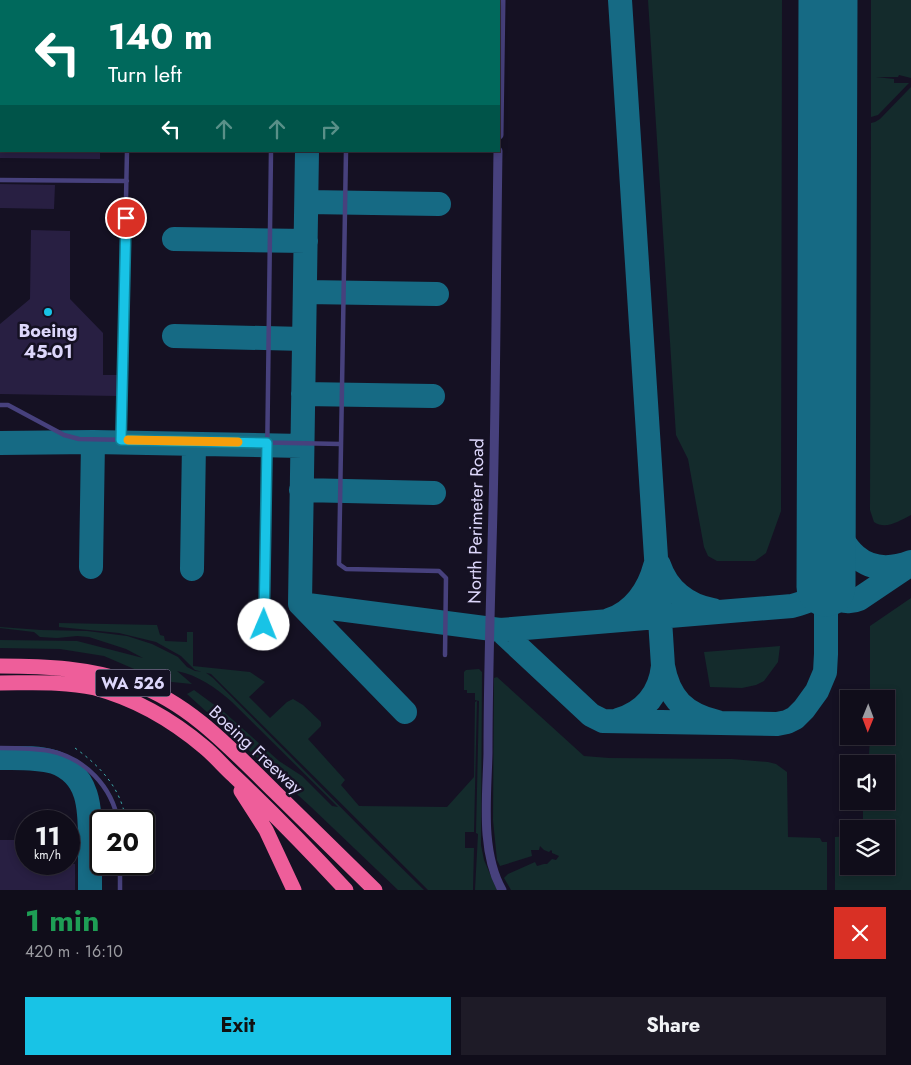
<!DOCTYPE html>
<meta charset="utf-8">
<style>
body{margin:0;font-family:Jost,sans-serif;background:#1e1b27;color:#f1f3f6;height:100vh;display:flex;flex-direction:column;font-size:19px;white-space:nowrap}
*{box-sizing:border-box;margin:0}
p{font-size:16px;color:#9c9ca2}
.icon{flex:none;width:28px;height:28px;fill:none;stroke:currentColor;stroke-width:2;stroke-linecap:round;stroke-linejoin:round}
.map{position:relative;height:890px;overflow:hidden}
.drawer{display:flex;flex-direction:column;background:#100d1a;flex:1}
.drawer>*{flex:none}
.hud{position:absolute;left:0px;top:0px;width:500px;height:152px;box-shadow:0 2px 8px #0003,0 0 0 1px #302d39;background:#00695c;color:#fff;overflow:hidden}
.needle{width:32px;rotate:181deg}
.tools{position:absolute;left:840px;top:690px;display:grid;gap:10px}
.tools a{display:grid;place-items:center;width:55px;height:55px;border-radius:0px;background:#100d1a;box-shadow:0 2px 8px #0003,0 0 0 1px #302d39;font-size:25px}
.speed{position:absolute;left:15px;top:810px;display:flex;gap:10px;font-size:25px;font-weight:700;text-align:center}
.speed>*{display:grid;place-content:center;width:65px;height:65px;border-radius:50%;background:#100d1a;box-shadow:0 2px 8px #0003,0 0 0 1px #302d39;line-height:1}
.speed small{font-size:12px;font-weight:400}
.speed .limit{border:2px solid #111;border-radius:8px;background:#fff;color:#111}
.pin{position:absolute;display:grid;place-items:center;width:42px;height:42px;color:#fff;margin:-21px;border:2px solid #fff;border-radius:50%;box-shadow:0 1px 5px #0007}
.me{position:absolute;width:55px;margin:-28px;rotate:1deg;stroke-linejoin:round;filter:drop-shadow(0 0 4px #0008)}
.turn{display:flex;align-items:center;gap:18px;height:105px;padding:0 25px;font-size:22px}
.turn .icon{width:65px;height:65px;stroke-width:2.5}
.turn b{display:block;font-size:35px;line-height:42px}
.lanes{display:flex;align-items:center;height:48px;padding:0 25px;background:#0003;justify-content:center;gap:25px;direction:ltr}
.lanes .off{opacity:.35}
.round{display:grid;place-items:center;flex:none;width:52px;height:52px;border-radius:0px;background:#1e1b27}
.headline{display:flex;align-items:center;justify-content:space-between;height:85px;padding:0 25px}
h1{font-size:30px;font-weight:700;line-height:38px;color:#1e9e55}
.action{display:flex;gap:10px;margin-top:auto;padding:10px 25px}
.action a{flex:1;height:58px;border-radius:0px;background:#18c3e6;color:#111;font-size:20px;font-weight:700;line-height:58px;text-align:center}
.action a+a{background:#1e1b27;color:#f1f3f6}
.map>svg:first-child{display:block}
</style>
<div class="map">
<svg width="911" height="890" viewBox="0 0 911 890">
<rect width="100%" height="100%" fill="#151123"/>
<path fill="#142b2c" d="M648 0H782L781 511 766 553 755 561H717L708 556 704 547 688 459 676 435Z
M871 0H911V78L899 75 898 77H876L894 79V83H909L878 115 871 117Z
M911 87V515C899 521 886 530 874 522L870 510 871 123 875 122 880 119Z
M911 598V890H835V837L849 836V866H886V829H863V801H886V764H864L866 756 869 755 870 736H886V699H870V626Z
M59 623 157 625 160 635 164 636 165 641 187 642V632H193V666L250 672 265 682 249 697 270 718 287 702 293 699 303 705 321 722V726L308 739 345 780 341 785 359 806 447 807 474 777 475 702 477 701 474 832H465V848H474L473 890H428L211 674 195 670 181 656 156 642 119 633 59 627Z
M0 627 41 630 87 631 127 636 152 644 178 657 187 667 195 671 205 672 213 678 373 840 424 890H398L310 806 187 694 194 690 224 712 279 761 302 776 332 806 338 807 232 702C216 688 198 675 177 671L192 684 162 681 104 656 60 649 0 648V640L77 641 143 658 126 649 89 637 77 636 57 638 40 637 34 632 0 628Z
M780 646 778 662 764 681 756 685 742 688 710 687 704 652Z
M479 669 482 672 481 845 484 860 497 890H475L478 834 476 833 479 701 475 700V693H467V690H464V672L466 670Z
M497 677 584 756 609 758 732 759 768 762 776 764 787 772 788 837 820 838 822 842H827V890H511L504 878 508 874 535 862 537 866 544 864H547L552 859 556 860 559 856 552 853V851L551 850 549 852 544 850 540 846 539 850H531L532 856 500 866 497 860 493 820 494 678Z"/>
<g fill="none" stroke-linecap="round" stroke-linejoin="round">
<path stroke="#166a84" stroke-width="24" d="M310 0 364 1
M620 0 663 666C669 699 685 714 717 722
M307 151 300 604 500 630 792 606C810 601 813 600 826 587
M307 202 439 204
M174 239 306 241
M306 292 437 294
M174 336 304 339
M303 394 433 396
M0 443 93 442 302 446
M301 490 434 493
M826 506C842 546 861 581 911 562
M659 565C667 589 687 606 713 610
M91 567 93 442
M192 569 194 444
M826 587 831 591 835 598C844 601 850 603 859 599L908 566
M300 604 405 712
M609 620C634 612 649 589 655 566
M500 630 591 715 603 721 777 724 787 722 795 718 804 709 817 691 825 672 826 654V587
M618 720C645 712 660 693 663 666
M0 758C18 758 37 757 54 762 91 775 90 811 90 843 90 859 90 874 90 890"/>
<path stroke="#166a84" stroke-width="59" d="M826 587 828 0"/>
</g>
<path fill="#281f42" d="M0 151H100V159L0 158Z
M0 184 55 185 54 209 0 208Z
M31 230 70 231V299L103 333V375H117L118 396 0 394V324L30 299Z
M0 840H26V864H75V890H0Z"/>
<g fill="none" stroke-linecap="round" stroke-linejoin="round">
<path stroke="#3ca9aa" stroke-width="1" stroke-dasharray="2.5 4" stroke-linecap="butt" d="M75 748C101 767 121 788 126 821"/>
<path stroke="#47417d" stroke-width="4.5" d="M275 1V0
M349 1V0
M346 151 339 564 346 569 439 571 446 578 445 655
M0 180 127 181
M0 405H8L64 435 79 439 341 444
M121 440 127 151
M265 625 271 151
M0 748C16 748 34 748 50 751 85 758 112 787 118 821
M120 864V890"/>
<path stroke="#47417d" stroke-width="9" d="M499 135 501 0
M498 151C496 282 496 414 492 545 490 614 488 683 488 753 487 796 480 851 502 890"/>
<path stroke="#ee5e9a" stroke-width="15" d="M0 666C46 666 91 668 135 684 191 704 233 751 275 792 308 824 341 857 375 890
M0 683C31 683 64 681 95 688 136 699 172 720 204 747 215 756 224 767 234 776 273 813 310 851 346 890
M241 791 266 830 294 890"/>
</g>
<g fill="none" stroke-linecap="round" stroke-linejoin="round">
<defs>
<path id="route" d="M126 218 121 440 267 443 264 625"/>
</defs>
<use href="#route" stroke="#107f96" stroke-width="12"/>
<use href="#route" stroke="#18c3e6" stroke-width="9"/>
<path stroke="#f59e0b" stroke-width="9" d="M128 440 238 442"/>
</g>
<circle fill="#18c3e6" stroke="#151123" stroke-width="2" cx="48" cy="312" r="5"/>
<g text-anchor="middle" stroke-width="5" stroke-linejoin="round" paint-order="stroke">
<rect fill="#151123" stroke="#a19cba" stroke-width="1" x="95.5" y="669.5" width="75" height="27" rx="4"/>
<g font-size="16" font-weight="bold" fill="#ddd7fb">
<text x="133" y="689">WA 526</text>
</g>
<g font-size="18" font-weight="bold" fill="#ddd7fb" stroke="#151123">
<text x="48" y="337">Boeing<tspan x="48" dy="21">45-01</tspan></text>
</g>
<g font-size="18" fill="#ddd7fb" stroke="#151123">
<text transform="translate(476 521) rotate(-89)" y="6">North Perimeter Road</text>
<text transform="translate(256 750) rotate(43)" y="6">Boeing Freeway</text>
</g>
</g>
</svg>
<div class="tools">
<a><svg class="needle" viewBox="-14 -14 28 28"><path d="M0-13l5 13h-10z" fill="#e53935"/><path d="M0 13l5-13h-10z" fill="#9c9ca2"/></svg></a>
<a><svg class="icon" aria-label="sound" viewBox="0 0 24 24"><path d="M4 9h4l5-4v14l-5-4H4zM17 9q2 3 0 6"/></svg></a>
<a><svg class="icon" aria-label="layers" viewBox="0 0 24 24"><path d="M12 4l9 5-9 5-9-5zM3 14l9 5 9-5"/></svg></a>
</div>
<div class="speed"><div>11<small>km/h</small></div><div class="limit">20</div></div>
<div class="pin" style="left:126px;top:218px;background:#d93025"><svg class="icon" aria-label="arrive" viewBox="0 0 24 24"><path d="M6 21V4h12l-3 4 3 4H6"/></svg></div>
<svg class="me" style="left:264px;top:625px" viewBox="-20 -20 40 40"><circle r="19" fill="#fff"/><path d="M0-13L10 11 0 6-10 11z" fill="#18c3e6"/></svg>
<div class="hud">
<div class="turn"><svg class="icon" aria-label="left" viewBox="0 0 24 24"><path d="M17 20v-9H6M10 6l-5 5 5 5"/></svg><div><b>140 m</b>Turn left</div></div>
<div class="lanes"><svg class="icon" aria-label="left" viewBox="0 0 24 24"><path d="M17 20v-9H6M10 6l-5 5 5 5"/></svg><svg class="icon off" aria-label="ahead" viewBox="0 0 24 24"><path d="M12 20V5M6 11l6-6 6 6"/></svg><svg class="icon off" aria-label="ahead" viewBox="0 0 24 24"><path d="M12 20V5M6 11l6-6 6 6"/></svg><svg class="icon off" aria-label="right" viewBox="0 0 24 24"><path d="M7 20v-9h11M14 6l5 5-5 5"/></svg></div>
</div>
</div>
<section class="drawer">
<div class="headline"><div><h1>1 min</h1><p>420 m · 16:10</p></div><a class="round" style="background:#d93025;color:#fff"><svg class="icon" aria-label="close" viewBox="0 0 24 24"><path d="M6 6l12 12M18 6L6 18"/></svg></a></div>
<div class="action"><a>Exit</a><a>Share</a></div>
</section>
